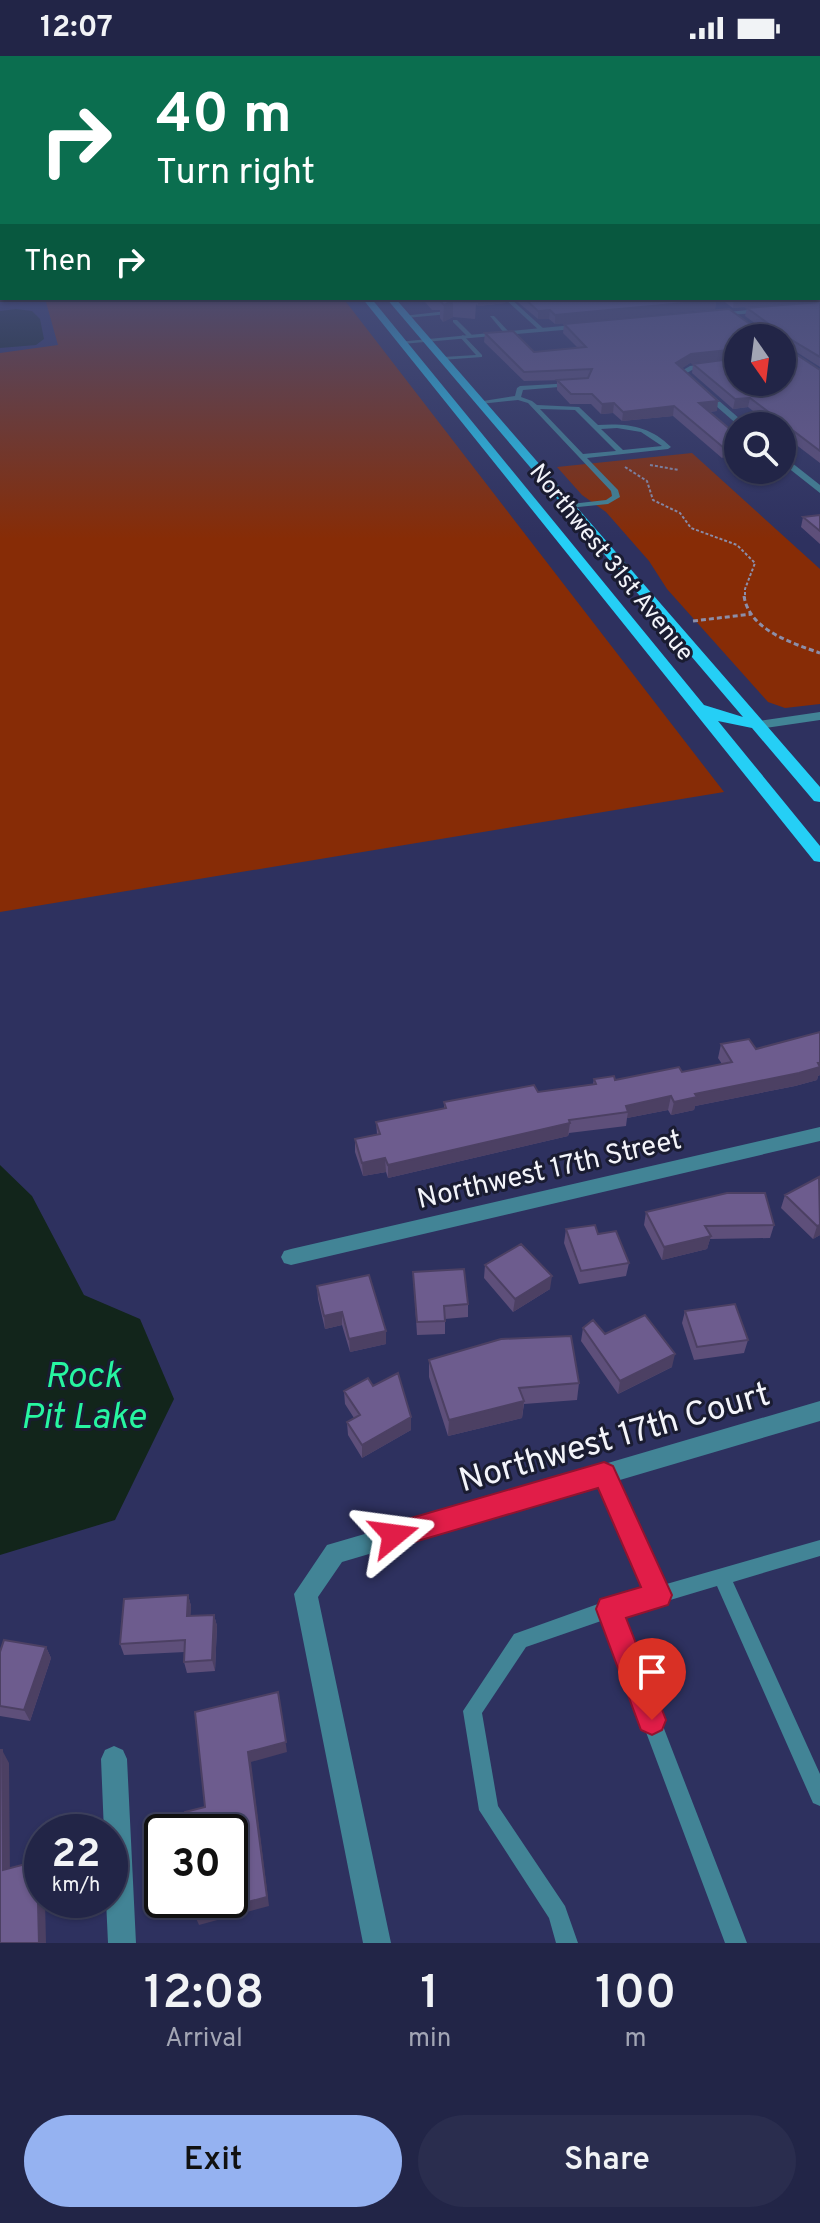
<!DOCTYPE html>
<style>
body{margin:0;font-family:Overpass,sans-serif;background:#2a2d4e;color:#f1f3f6;height:100vh;display:flex;flex-direction:column;font-size:30px;white-space:nowrap}
*{box-sizing:border-box;margin:0}
p{font-size:26px;color:#a2a5b4}
.icon{flex:none;width:44px;height:44px;fill:none;stroke:currentColor;stroke-width:2;stroke-linecap:round;stroke-linejoin:round}
.map{position:relative;height:1887px;overflow:hidden}
.sheet{display:flex;flex-direction:column;background:#222547;flex:1}
.sheet>*{flex:none}
.guide{position:absolute;left:0px;top:0px;width:820px;height:244px;box-shadow:0 2px 6px #0004,0 0 0 2px #3f4260;background:#0b6e4f;color:#fff;overflow:hidden}
.needle{width:52px;rotate:166deg}
.fabs{position:absolute;left:724px;top:268px;display:grid;gap:16px}
.fabs a{display:grid;place-items:center;width:72px;height:72px;border-radius:50%;background:#222547;box-shadow:0 2px 6px #0004,0 0 0 2px #3f4260;font-size:40px}
.speed{position:absolute;left:24px;top:1758px;display:flex;gap:16px;font-size:40px;font-weight:700;text-align:center}
.speed>*{display:grid;place-content:center;width:104px;height:104px;border-radius:50%;background:#222547;box-shadow:0 2px 6px #0004,0 0 0 2px #3f4260;line-height:1}
.speed small{font-size:20px;font-weight:400}
.speed .limit{border:4px solid #111;border-radius:12px;background:#fff;color:#111}
.pin{position:absolute;display:grid;place-items:center;width:68px;height:68px;color:#fff;margin:-82px -34px;border-radius:50% 50% 50% 0;rotate:-45deg;box-shadow:0 0 8px #0007}
.pin .icon{rotate:45deg}
.me{position:absolute;width:88px;margin:-44px;rotate:74deg;stroke-linejoin:round;filter:drop-shadow(0 0 6px #0008)}
.turn{display:flex;align-items:center;gap:28px;height:168px;padding:0 24px;font-size:36px}
.turn .icon{width:104px;height:104px;stroke-width:2.5}
.turn b{display:block;font-size:56px;line-height:68px}
.then{display:flex;align-items:center;height:76px;padding:0 24px;background:#0003;gap:16px;font-size:30px}
.eta{display:flex;justify-content:space-evenly;align-items:center;height:136px;text-align:center}
.eta b{font-size:48px;font-weight:600;line-height:56px}
.cta{display:flex;gap:16px;margin-top:auto;padding:16px 24px}
.cta a{flex:1;height:92px;border-radius:48px;background:#95b2f1;color:#111;font-size:32px;font-weight:600;line-height:92px;text-align:center}
.cta a+a{background:#2a2d4e;color:#f1f3f6}
.status{display:flex;justify-content:space-between;align-items:center;height:56px;padding:0 40px;background:#222547;direction:ltr}
.status svg{height:22px;fill:currentColor}
.map>svg:first-child{display:block}
</style>
<div class="status"><b>12:07</b><svg viewBox="0 0 49 12"><path d="M0 12V9h3v3zM5 12V6h3v6zM10 12V3h3v9zM15 12V0h3v12zM26 1h20v11H26zM47 4h2v5h-2z"/></svg></div>
<div class="map">
<svg width="820" height="1887" viewBox="0 0 820 1887">
<rect width="100%" height="100%" fill="#2e315f"/>
<path fill="#872c06" d="M98 242H343L724 736 0 856V297L58 289 46 246Z
M692 397 820 513V648L785 652 768 646 667 533 649 505 606 456 582 439 557 411Z"/>
<path fill="#12251b" d="M16 253 32 255 40 263 44 283 36 289 0 292V255Z
M0 1109 32 1140 84 1239 140 1263 174 1343 115 1464 0 1499Z"/>
<g fill="none" stroke-linecap="round" stroke-linejoin="round">
<path stroke="#8c8ea9" stroke-width="2" stroke-dasharray="3 2" stroke-linecap="butt" d="M650 409 679 414
M625 411 647 425 653 444 680 457 691 472 737 489 755 507 745 533V542"/>
<path stroke="#8c8ea9" stroke-width="3" stroke-dasharray="5 3" stroke-linecap="butt" d="M744 540C749 574 792 587 820 597
M693 565 752 558"/>
<path fill="#428496" fill-rule="evenodd" d="M504 242H510L544 273V275H540Z
M447 255 449 258 406 262 403 260Z
M490 260H494L509 276V278H505Z
M453 264H457L472 279V281H468L453 266Z
M463 279 482 299V301L441 304 443 301 476 299 460 281Z
M573 327 571 330 523 334 521 341 532 345 537 349 579 351 598 369C627 367 650 370 671 391L668 393 587 402 618 434 620 441 608 448 568 452 567 450 571 448 606 444 612 440 611 435 528 347 518 344 480 348 477 346 515 340 517 332 520 330ZM540 353 575 354 616 395 583 398ZM617 372 641 376 662 390 623 394 601 373Z
M604 1410 610 1413 663 1529 820 1484V1500L733 1526 820 1718V1750L813 1747 717 1530 620 1559 747 1887H725L604 1564 526 1591 482 1657 498 1750 565 1850 578 1887H556L549 1862 479 1754 463 1655 514 1578 609 1544 647 1533 596 1418 598 1413Z"/>
<path fill="#428496" fill-rule="evenodd" d="M0 226H2V230H0Z
M767 252 770 256 714 260 710 258Z
M583 268 586 272 402 288 398 286Z
M738 304V308L692 314 687 317 748 370H739L678 317 690 310Z
M782 399 820 429V437L782 407Z
M820 656V664L759 673 753 669 759 665Z
M820 1071V1085L291 1209 284 1207 281 1201 284 1195 291 1193Z
M820 1345V1365L342 1506 318 1541 391 1887H363L294 1538 327 1489Z
M114 1690 123 1694 127 1703 136 1887H108L106 1844H110V1776H104L101 1703 105 1694Z"/>
<path fill="#25cff6" fill-rule="evenodd" d="M362 242H371L704 649 743 661 386 242H395L820 731V746L814 745 752 672 718 665 820 790V806L814 805Z"/>
</g>
<path fill="#5e4f7a" d="M425 242H506L505 247 478 250 476 248 475 263 453 261 443 266 440 262V254H432L425 246Z
M513 242H713L716 244 715 253 555 268 549 263H538Z
M719 242H818L733 252Z
M820 246V311L784 288 738 302 690 307 682 312 717 355 709 356 738 380 722 402 673 360 622 365 613 357 601 358 591 348H570L557 334V324H566L524 325 484 286 485 277 534 296 578 292 563 277 564 268 767 276 745 260 747 252Z
M693 308 820 314V407L782 378V370H772L748 351 733 353 692 317Z
M820 459V488L801 471 803 461Z
M820 976V1019L818 1020 817 1024 795 1030 695 1050 694 1054 671 1059 668 1054 627 1062 626 1070 569 1077 568 1080 388 1122 386 1116 363 1120 355 1096V1083L377 1078 376 1066 444 1052V1046L538 1036 593 1028 594 1023 615 1024 682 1016 722 1008 718 1002 721 988 756 993Z
M820 1121V1179L813 1183 781 1152 785 1139Z
M646 1156 774 1169 770 1182 710 1183 707 1193 662 1204 644 1169Z
M566 1173 598 1178 629 1207 626 1220 579 1228 564 1187Z
M485 1209 550 1233 513 1256 484 1222Z
M413 1216 468 1248V1261L445 1263V1278L417 1279Z
M317 1230 386 1275V1288L350 1296 342 1269 325 1273 318 1243Z
M685 1255 748 1284 744 1297 694 1304 682 1267Z
M583 1272 605 1278 672 1311 618 1338 581 1285Z
M429 1304 579 1327 577 1344 524 1348 522 1362 448 1380 429 1321Z
M373 1330 411 1374 362 1402 348 1379 347 1366 354 1362 345 1348 344 1335Z
M188 1539 191 1550 190 1560 214 1559 217 1570 215 1615 187 1617 184 1606 185 1596 124 1599 120 1588Z
M46 1591 51 1602 30 1665 0 1660V1596Z"/>
<path fill="#4c4063" d="M818 237H820V245L733 252 734 243 752 242H818Z
M478 242H506L505 247 478 250Z
M716 244 715 253 555 268V259Z
M453 245V261L443 266 444 249Z
M550 254 549 263H538V255Z
M738 293V302L690 307 675 317 676 307 691 298Z
M750 342 748 351 733 353 735 343Z
M718 345 717 355 697 357 699 347Z
M614 347 613 357 601 358 602 348Z
M674 350 673 360 622 365 623 356Z
M738 390V400L722 402 724 392Z
M820 1007V1019L818 1020 817 1024 795 1030 695 1050 694 1054 671 1059 674 1046 695 1038Z
M671 1040 668 1054 627 1062 628 1056 626 1050Z
M570 1067 568 1080 388 1122V1109Z
M385 1102 386 1116 363 1120 362 1107Z
M820 1169V1179L813 1183 817 1170Z
M711 1180 707 1193 662 1204 664 1191Z
M552 1220 550 1233 513 1256 515 1243Z
M342 1256V1269L325 1273 324 1260Z
M386 1275V1288L350 1296 349 1283Z
M675 1298 672 1311 618 1338 620 1325Z
M524 1345 522 1362 448 1380 449 1364Z
M411 1361V1374L362 1402V1389Z
M188 1539 191 1550 190 1572 187 1560Z
M214 1559 217 1570 215 1615 212 1604Z
M46 1591 51 1602 30 1665 24 1654Z
M278 1636 287 1696 251 1706 269 1850 199 1869 195 1860 248 1696Z
M2 1694 9 1707 10 1825 3 1814Z
M37 1805 42 1813V1844H45L46 1887H39Z"/>
<path fill="#6d5c8e" stroke="#4c4063" stroke-width="2" d="M818 219H820V237H818Z
M451 242H472L476 246 453 245 444 249 440 245 451 244Z
M524 242H713L716 244 555 259 550 254 538 255Z
M820 246V301L785 280H781V282H738V293L691 298 676 307 718 345 699 347 738 380V390L724 392 674 350 623 356 614 347 602 348 592 338H571L557 324 588 322 592 313 524 316 485 277 513 275 534 296 586 291 564 268 729 253 761 276H772L773 271 747 252Z
M782 289 820 314V395L750 342 735 343 693 308 738 302V326H782Z
M820 459V475L803 461Z
M820 976V1007H818L820 1011 799 1017 695 1038 697 1041 674 1046 671 1040 626 1050 628 1056 569 1064 570 1067 388 1109 385 1102 362 1107 355 1083 380 1078 376 1066 446 1052 444 1046 534 1029 538 1036 596 1028 594 1023 614 1020 615 1024 679 1011 682 1016 732 1006 721 988 749 983 756 993Z
M819 1121 820 1169 817 1170 785 1139Z
M727 1137H765L774 1169 705 1170 711 1180 664 1191 646 1156Z
M595 1169 598 1178 616 1175 629 1207 581 1215 566 1173Z
M521 1188 552 1220 515 1243 485 1209Z
M464 1213 468 1248 444 1250 445 1265 417 1266 413 1216Z
M369 1219 386 1275 349 1283 342 1256 324 1260 317 1230Z
M735 1248 748 1284 697 1291 685 1255Z
M645 1259 675 1298 620 1325 583 1272 593 1264 605 1278Z
M571 1280 579 1327 519 1332 524 1345 449 1364 429 1304 501 1283Z
M398 1317 411 1361 362 1389 347 1366 360 1359 344 1335 368 1322 373 1330Z
M188 1539 187 1560 214 1559 212 1604 184 1606 185 1584 120 1588 124 1543Z
M4 1584 46 1591 24 1654 0 1650V1596Z
M278 1636 286 1686 248 1696 267 1841 195 1860 194 1844H230V1776H187L185 1756 205 1751 195 1656Z
M0 1694H2L3 1814 37 1805 39 1887H0Z"/>
<linearGradient id="sky" x2="0" y2="1"><stop stop-color="#191b34"/><stop offset="0.45" stop-color="#464e7a"/><stop offset="1" stop-color="#464e7a" stop-opacity="0"/></linearGradient>
<rect width="820" height="483" fill="url(#sky)"/>
<path fill="#e11d48" stroke="#92132f" stroke-width="2" d="M604 1406 613 1410 672 1539 668 1549 626 1562 666 1664 662 1674 652 1679 641 1674 596 1553 600 1543 641 1531 598 1432 394 1492 385 1488 381 1479 385 1470 394 1467Z"/>
<g text-anchor="middle" stroke-width="6" stroke-linejoin="round" paint-order="stroke">
<g font-size="24" fill="#f3f4fa" stroke="#1a1c31">
<text transform="translate(612 506) rotate(51)" y="8">Northwest 31st Avenue</text>
</g>
<g font-size="28" fill="#f3f4fa" stroke="#1a1c31">
<text transform="translate(549 1112) rotate(-13)" y="10">Northwest 17th Street</text>
</g>
<g font-size="34" fill="#f3f4fa" stroke="#1a1c31">
<text transform="translate(614 1380) rotate(-16)" y="12">Northwest 17th Court</text>
</g>
<g font-size="36" font-style="italic" fill="#27f5a1" stroke="#1a1c31">
<text x="83" y="1331">Rock<tspan x="83" dy="41">Pit Lake</tspan></text>
</g>
</g>
</svg>
<div class="fabs">
<a><svg class="needle" viewBox="-14 -14 28 28"><path d="M0-13l5 13h-10z" fill="#e53935"/><path d="M0 13l5-13h-10z" fill="#a2a5b4"/></svg></a>
<a><svg class="icon" aria-label="search" viewBox="0 0 24 24"><circle cx="10" cy="10" r="6"/><path d="M15 15l6 6"/></svg></a>
</div>
<div class="speed"><div>22<small>km/h</small></div><div class="limit">30</div></div>
<div class="pin" style="left:652px;top:1664px;background:#d93025"><svg class="icon" aria-label="arrive" viewBox="0 0 24 24"><path d="M6 21V4h12l-3 4 3 4H6"/></svg></div>
<svg class="me" style="left:394px;top:1479px" viewBox="-20 -20 40 40"><path d="M0-17L14 15 0 8-14 15z" fill="#e11d48" stroke="#fff" stroke-width="4"/></svg>
<div class="guide">
<div class="turn"><svg class="icon" aria-label="right" viewBox="0 0 24 24"><path d="M7 20v-9h11M14 6l5 5-5 5"/></svg><div><b>40 m</b>Turn right</div></div>
<div class="then">Then<svg class="icon" aria-label="right" viewBox="0 0 24 24"><path d="M7 20v-9h11M14 6l5 5-5 5"/></svg></div>
</div>
</div>
<section class="sheet">
<div class="eta">
<div><b>12:08</b><p>Arrival</p></div>
<div><b>1</b><p>min</p></div>
<div><b>100</b><p>m</p></div>
</div>
<div class="cta"><a>Exit</a><a>Share</a></div>
</section>
